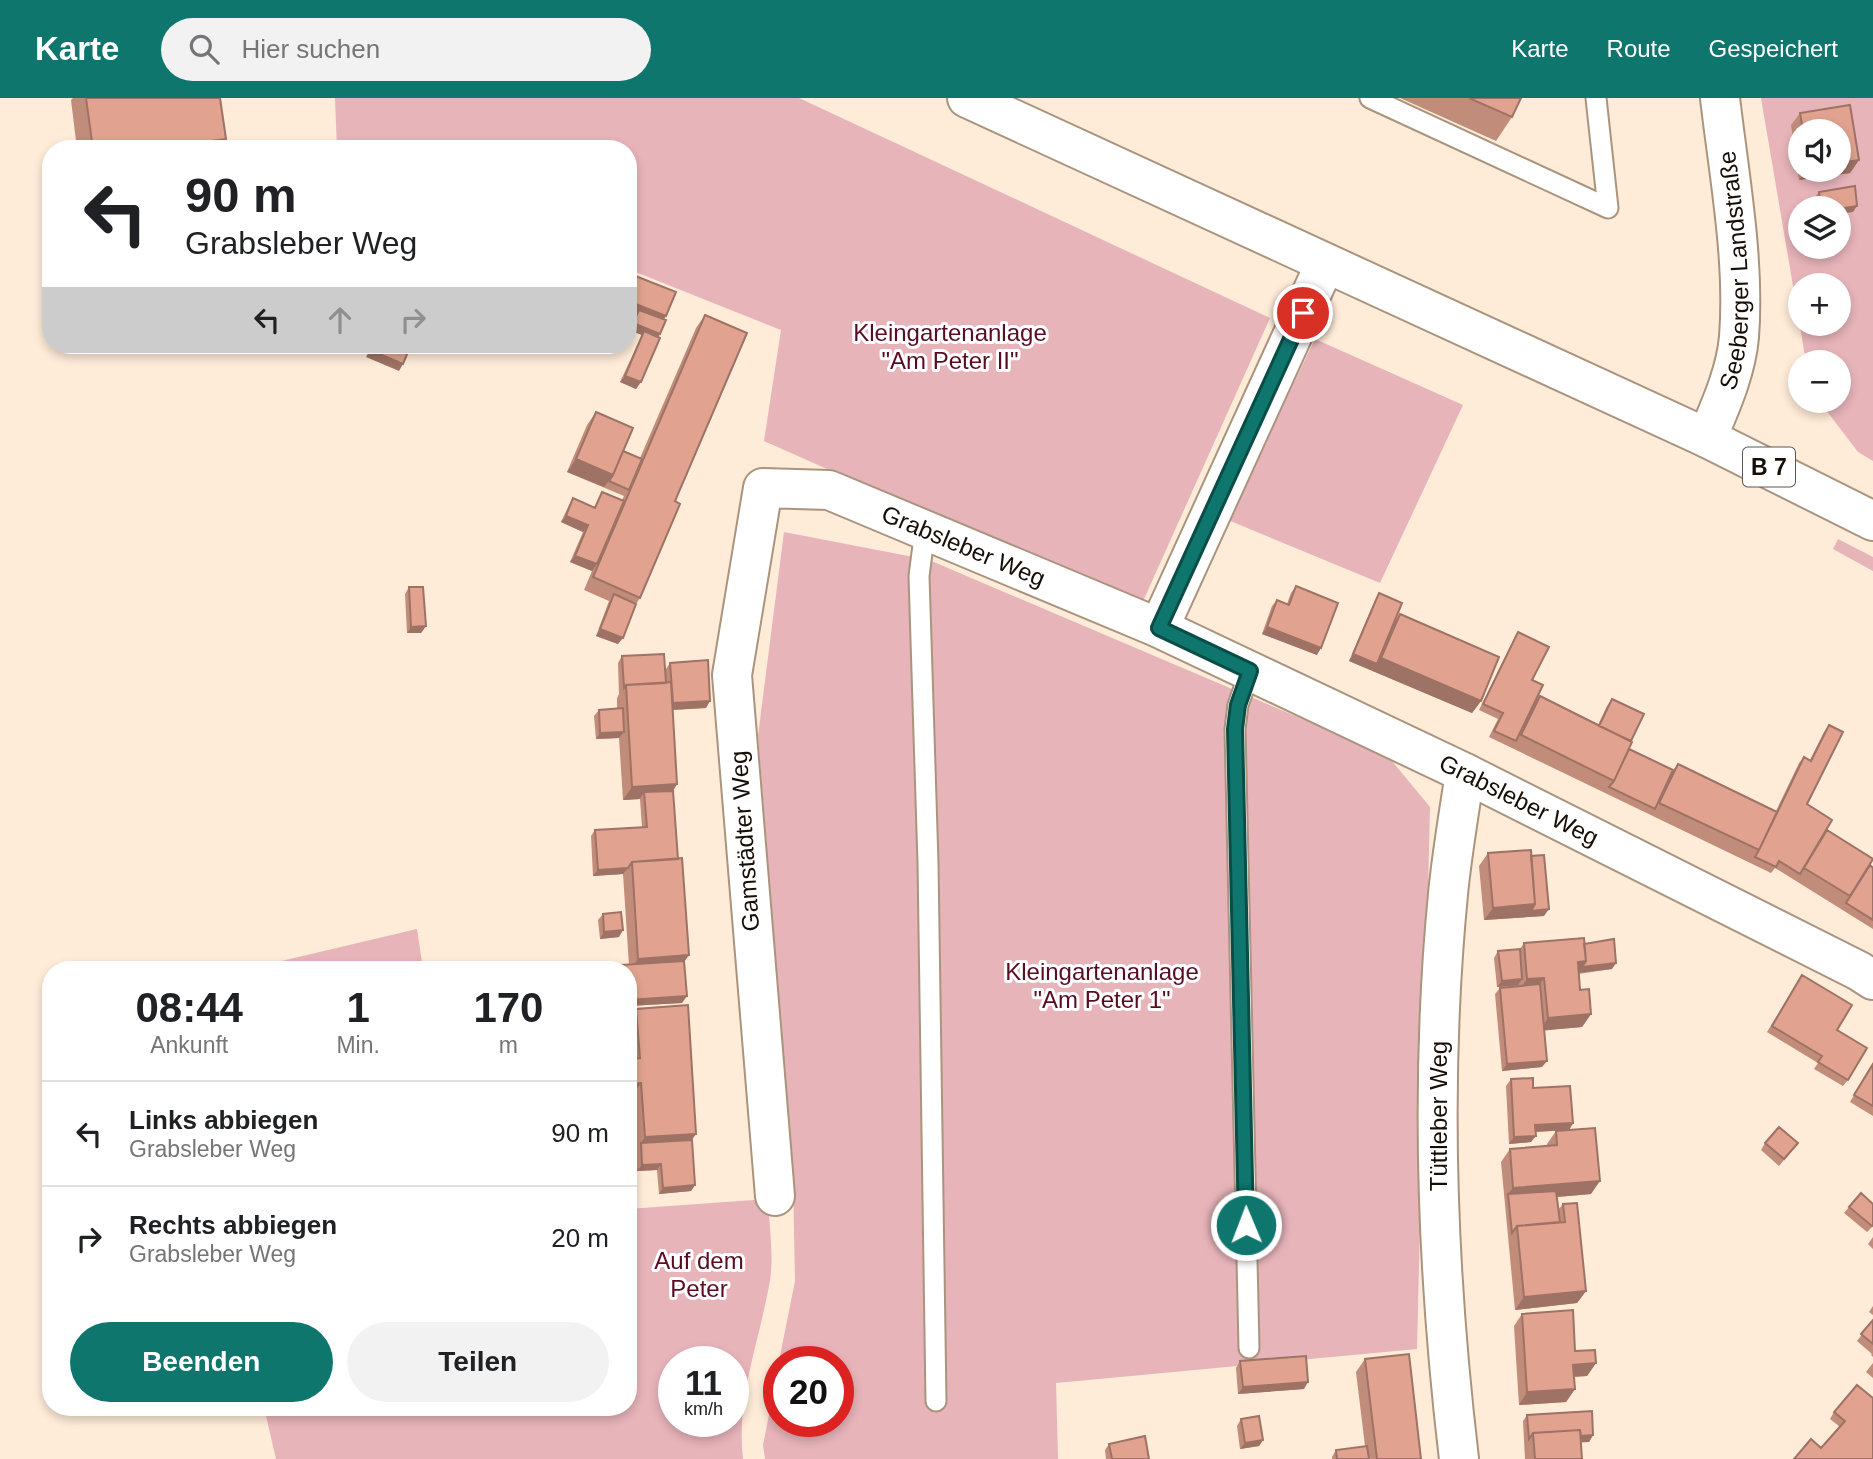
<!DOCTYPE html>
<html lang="de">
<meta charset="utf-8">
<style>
body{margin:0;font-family:Arial,sans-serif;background:#f2f2f2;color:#202124;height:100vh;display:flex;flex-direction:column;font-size:26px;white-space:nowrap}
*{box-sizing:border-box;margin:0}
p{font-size:23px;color:#757577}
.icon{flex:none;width:38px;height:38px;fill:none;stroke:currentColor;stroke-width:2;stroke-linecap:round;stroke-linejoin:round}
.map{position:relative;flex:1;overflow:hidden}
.sheet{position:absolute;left:42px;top:863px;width:595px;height:455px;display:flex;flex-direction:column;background:#fff;border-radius:28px;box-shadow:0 4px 10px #0003}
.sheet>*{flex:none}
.guide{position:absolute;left:42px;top:42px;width:595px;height:214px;border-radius:28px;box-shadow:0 4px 10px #0003;background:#fff;color:#202124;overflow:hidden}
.tools{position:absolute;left:1788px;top:21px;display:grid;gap:14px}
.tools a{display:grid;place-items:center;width:63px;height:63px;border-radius:50%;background:#fff;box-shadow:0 4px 10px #0003;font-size:35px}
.speed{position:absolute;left:658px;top:1248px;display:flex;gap:14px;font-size:35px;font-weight:700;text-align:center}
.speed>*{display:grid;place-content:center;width:91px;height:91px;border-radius:50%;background:#fff;box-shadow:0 4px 10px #0003;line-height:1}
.speed small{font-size:18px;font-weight:400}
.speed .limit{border:10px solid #d22;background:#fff;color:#111}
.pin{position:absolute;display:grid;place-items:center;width:60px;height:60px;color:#fff;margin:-30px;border:4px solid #fff;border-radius:50%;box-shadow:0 2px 7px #0007}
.me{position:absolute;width:77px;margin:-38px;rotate:359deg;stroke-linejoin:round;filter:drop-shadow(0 0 5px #0008)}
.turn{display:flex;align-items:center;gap:24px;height:147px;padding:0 28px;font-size:32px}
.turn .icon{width:91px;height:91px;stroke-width:2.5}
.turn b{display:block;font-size:49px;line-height:60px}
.lanes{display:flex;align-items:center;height:66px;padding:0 28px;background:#0003;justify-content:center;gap:35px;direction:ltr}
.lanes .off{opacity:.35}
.eta{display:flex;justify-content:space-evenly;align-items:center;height:119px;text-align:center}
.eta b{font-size:42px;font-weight:800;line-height:49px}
.button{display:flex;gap:14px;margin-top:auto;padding:14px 28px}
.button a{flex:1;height:80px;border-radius:42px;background:#0f766e;color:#fff;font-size:28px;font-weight:800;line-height:80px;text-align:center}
.button a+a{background:#f2f2f2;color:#202124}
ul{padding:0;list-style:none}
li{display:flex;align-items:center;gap:21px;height:105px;padding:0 28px;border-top:2px solid #e0e0e0}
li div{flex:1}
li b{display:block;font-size:26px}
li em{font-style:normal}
header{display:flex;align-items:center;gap:42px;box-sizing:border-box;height:98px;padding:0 35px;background:#0f766e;color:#fff}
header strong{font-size:33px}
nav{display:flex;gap:38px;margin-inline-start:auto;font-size:24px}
.search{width:490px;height:63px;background:#f2f2f2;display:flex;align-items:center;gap:18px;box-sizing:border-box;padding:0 24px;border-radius:38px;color:#757577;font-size:26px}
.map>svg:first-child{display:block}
</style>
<header>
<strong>Karte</strong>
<div class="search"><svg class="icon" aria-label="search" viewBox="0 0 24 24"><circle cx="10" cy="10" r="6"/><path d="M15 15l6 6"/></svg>Hier suchen</div>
<nav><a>Karte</a><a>Route</a><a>Gespeichert</a></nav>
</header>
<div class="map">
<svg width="1873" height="1361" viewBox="0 0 1873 1361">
<rect width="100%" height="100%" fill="#feebd8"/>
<path fill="#e7b4ba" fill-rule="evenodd" d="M335 0H799L1270 220 1140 510 764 343 781 232 628 171V51H337Z
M1761 0H1873V363L1858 354 1819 303H1839V264H1806ZM1801 33H1839V72H1801ZM1801 110H1839V149H1801ZM1801 187H1839V226H1801Z
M1315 241 1463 307 1380 485 1228 422Z
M784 434 929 462 1387 657 1430 709 1417 1251 1056 1285 1058 1361H765L763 1347 779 1266V1323H838V1264L779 1263 795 1183 793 1081 758 638Z
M1838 441 1873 459V473L1833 451Z
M417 831 423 871H248Z
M768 1101C769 1125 774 1159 770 1182 760 1242 736 1299 743 1361H276L264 1309H628V1111ZM674 1264H733V1323H674Z"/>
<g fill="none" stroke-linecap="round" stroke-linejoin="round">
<defs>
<path id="lane" d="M1370 0 1608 110 1596 0
M925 432 919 478 928 765 936 1303
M1249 1250 1235 631 1238 607 1250 573"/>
<g id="street">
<path d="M1159 530 1325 166"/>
<path id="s1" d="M775 1098 732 577 763 390 829 392 1159 530 1465 675 1859 873 1873 882"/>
<path d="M1459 1361C1437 1176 1430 981 1448 796 1452 755 1459 715 1465 675"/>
</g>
<g id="secondary">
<path id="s2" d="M1707 340C1720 309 1736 274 1739 239 1745 162 1729 77 1720 0"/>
</g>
<path id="primary" d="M967 0 1707 340 1873 423"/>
</defs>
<use href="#lane" stroke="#aa947e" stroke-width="23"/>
<use href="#street" stroke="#aa947e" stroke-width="42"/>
<use href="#secondary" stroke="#aa947e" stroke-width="42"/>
<use href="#primary" stroke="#aa947e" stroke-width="42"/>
<use href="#lane" stroke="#fff" stroke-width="19"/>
<use href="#street" stroke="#fff" stroke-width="38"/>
<use href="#secondary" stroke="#fff" stroke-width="38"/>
<use href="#primary" stroke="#fff" stroke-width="38"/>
</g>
<path fill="#c28c7b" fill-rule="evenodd" d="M73 0H220L219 51H77L71 2Z
M1400 0H1521L1512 19 1496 43Z
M1850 7 1859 62 1850 75 1799 82 1791 27 1800 15ZM1801 33H1839V72H1801Z
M1819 94 1853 114 1839 110H1816L1814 100Z
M676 194 664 221 660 236 636 291 620 284 642 237 629 232 637 215 628 211Z
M705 217 675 403 640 500 636 506 618 546 596 538 609 503 584 492 592 473 570 464 583 434 561 424 569 407 573 400 594 410 602 394 622 402 624 398 567 374 587 327 596 314 623 353 640 360 696 230Z
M1296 488 1317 557 1262 536 1272 508 1277 502 1287 506 1291 495Z
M409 489 426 528 421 535H407L405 496Z
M1379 495 1395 523 1400 516 1481 603 1472 615 1349 563 1375 502Z
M1518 534 1532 582 1534 606 1540 598 1598 627 1607 608 1612 601 1631 643 1629 651 1673 672 1678 666 1776 713 1799 665 1804 659 1810 662 1824 634 1829 627 1807 706 1821 741 1873 770V831L1775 770 1771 775 1489 639 1498 621 1479 612 1514 541Z
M622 558 666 571 670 565 706 610 673 612 677 686 673 693 684 863 682 905 628 908V872H588L590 869 629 867 623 776 593 778 591 738 595 732 642 729 640 701 623 702 619 640 596 641 594 618 599 612 617 610V600L619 596 618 565Z
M1488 755 1531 758 1544 818 1484 822 1479 768Z
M603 816 619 839 600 841 598 822Z
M1524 845 1584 846 1612 871 1578 876 1580 892 1591 916 1582 929 1544 932 1542 969 1502 973 1495 896 1500 890 1518 888 1497 889 1494 860 1498 853 1520 851Z
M1802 877 1837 932 1848 982 1843 988 1814 971 1818 965 1767 934Z
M636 911 692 1042 695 1087 691 1093 659 1096 657 1072 637 1073 628 936V922Z
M1873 965V1018L1850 1004Z
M1511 981 1533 990 1573 1025 1569 1032 1536 1034 1531 1044 1509 1046 1506 988Z
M1556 1033 1591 1096 1557 1099 1558 1112 1563 1106 1586 1193 1577 1205 1515 1212 1501 1064 1510 1051 1547 1048V1046Z
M1765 1045 1793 1051 1779 1068 1761 1052Z
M1873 1106V1128L1867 1134 1844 1115 1849 1109Z
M1873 1139V1151L1868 1146Z
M1873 1208V1217L1869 1214Z
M1522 1216 1575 1253 1596 1265 1587 1278 1574 1279 1575 1291 1566 1304 1519 1307 1514 1228Z
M1873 1222V1259L1871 1257 1872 1256 1857 1243Z
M1365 1261 1421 1361H1332V1359L1336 1352 1365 1348 1356 1274Z
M1240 1263 1304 1291 1238 1296 1236 1270Z
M1873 1265V1280L1866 1274Z
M1873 1300 1821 1350 1840 1329 1830 1321 1834 1314Z
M1527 1317 1593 1337 1589 1344H1581L1582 1361H1525L1523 1323Z
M1241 1321 1263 1342 1259 1348 1240 1351 1237 1328Z
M1109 1346 1149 1361H1106L1105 1352Z"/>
<path fill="#9e7264" d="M226 41 219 51H151Z
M1859 62 1850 75 1799 82 1807 72H1839V65Z
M1857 108 1853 114 1839 116V111Z
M628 203 666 218 661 225 639 212 637 215 628 211Z
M633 225 660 236 656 242 644 233 642 237 629 232Z
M370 252 403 266 399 273 366 259Z
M625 278 641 284 636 291 620 284Z
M576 361 613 377 604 389 567 374Z
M566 418 588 427 583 434 561 424Z
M575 458 597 466 592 473 570 464Z
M426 528 421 535H407L411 529Z
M1267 529 1321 550 1317 557 1262 536Z
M600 531 623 540 618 546 596 538Z
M1353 556 1377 566 1381 560 1481 603 1472 615 1349 563Z
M710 603 706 610 668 612 673 605Z
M624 634 619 640 596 641 600 635Z
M677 686 669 699 644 694 640 701 623 702 632 689Z
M628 770 623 776 593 778 598 772Z
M1535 806 1549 811 1544 818 1484 822 1493 810Z
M623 832 619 839 600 841 604 834Z
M689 857 680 870 629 873 638 861Z
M1586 863 1616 865 1612 871 1569 876 1578 864Z
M1544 880 1535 893 1518 894 1527 881Z
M1522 881 1518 887 1497 889 1502 883Z
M687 898 682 905 628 908V902Z
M1591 916 1582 929 1539 933 1548 920Z
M1547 963 1542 969 1502 973 1507 966Z
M641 985 632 998H628V986Z
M1573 1025 1569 1032 1531 1034 1535 1027Z
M696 1036 687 1049 641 1045 645 1039Z
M1536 1038 1531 1044 1509 1046 1514 1039Z
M661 1066 657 1072 637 1073 642 1067Z
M1600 1083 1591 1096 1509 1103 1508 1096 1513 1090Z
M695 1087 691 1093 659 1096 663 1090Z
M1586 1193 1577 1205 1515 1212 1524 1199Z
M1596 1265 1587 1278 1564 1279 1573 1267Z
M1308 1284 1304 1291 1238 1296 1243 1289Z
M1575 1291 1566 1304 1519 1307 1527 1294Z
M1593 1337 1589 1344 1534 1347V1341Z
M1263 1342 1259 1348 1240 1351 1245 1345Z"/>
<path fill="#e1a38f" stroke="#9e7264" stroke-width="2" d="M86 0H220L226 41 151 51H93Z
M1469 0H1521L1512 19Z
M1850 7 1859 62 1839 65V33H1803L1800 15Z
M1855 88 1857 108 1839 111 1821 110 1819 94Z
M628 175 676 194 666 218 628 203Z
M639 212 666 222 660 236 633 225Z
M705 217 747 235 675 403 680 406 640 500 593 479Z
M644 233 660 240 641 284 625 278Z
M372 247H404L410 249 403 266 370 252Z
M596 314 633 330 613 377 576 361Z
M623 353 642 361 629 392 609 383 613 377Z
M602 394 624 403 597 466 575 458 588 427 566 418 573 400 595 410Z
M1296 488 1338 505 1321 550 1267 529 1277 502 1289 507Z
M409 489H423L426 528 411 529Z
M1379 495 1402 505 1377 566 1353 556Z
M614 496 636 506 623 540 600 531Z
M1400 516 1499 559 1481 603 1381 560Z
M1518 534 1549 549 1532 582 1543 587 1516 643 1494 633 1503 615 1483 606Z
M664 556 666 585 626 587 624 590 622 558Z
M708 562 710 603 673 605 670 565Z
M671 584 677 686 632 689 626 587Z
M1540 598 1632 644 1614 683 1521 637Z
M1612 601 1644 616 1631 643 1599 628Z
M623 610 624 634 600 635 599 612Z
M1829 627 1843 634 1807 706 1832 722 1800 776 1779 763 1776 769 1755 759 1759 752 1804 659 1811 663Z
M1629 651 1673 672 1655 711 1609 689 1614 683Z
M1678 666 1777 714 1759 752 1659 705Z
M673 693 678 761 632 764 628 770 598 772 595 732 647 729 644 694Z
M1827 732 1873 761 1850 798 1804 770Z
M1531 752 1535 806 1493 810 1488 755Z
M1544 757 1549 811 1531 813 1535 806 1531 758Z
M682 760 689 857 638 861 632 764Z
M1870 767 1873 770V822L1846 805Z
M621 814 623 832 604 834 603 816Z
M1584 840 1586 863 1578 864 1580 892 1589 891 1591 916 1548 920 1544 880 1527 881 1524 845Z
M1614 841 1616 865 1582 869 1586 863 1584 846Z
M1520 851 1522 881 1502 883 1498 853Z
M684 863 687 898 628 902V872H590V869Z
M1802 877 1852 907 1837 932 1867 950 1848 982 1818 964 1822 958 1772 928Z
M1540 886 1547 963 1507 966 1500 890Z
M688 907 696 1036 645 1039 641 985 628 986V961L640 960 636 911Z
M1873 966V1008L1854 997Z
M1533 980V990L1570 988 1573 1025 1535 1027 1536 1038 1514 1039 1511 981Z
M1779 1029 1798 1045 1784 1061 1765 1045Z
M1595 1030 1600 1083 1513 1090 1510 1051 1557 1047 1556 1033Z
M692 1042 695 1087 663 1090 661 1066 642 1067 641 1045Z
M1556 1093 1560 1124 1517 1128 1512 1135 1508 1096Z
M1861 1095 1873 1106V1127L1872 1128 1849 1109Z
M1577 1105 1586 1193 1524 1199 1517 1128 1565 1124 1563 1106Z
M1573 1212 1575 1253 1595 1252 1596 1265 1573 1267 1575 1291 1527 1294 1522 1216Z
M1873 1222V1246L1861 1236Z
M1409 1256 1421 1361H1377L1365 1261Z
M1306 1258 1308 1284 1243 1289 1240 1263Z
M1857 1287 1873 1300V1361H1794L1811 1341 1821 1350 1845 1323 1834 1314Z
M1592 1313 1593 1337 1581 1338 1580 1332 1533 1335 1529 1341 1527 1317Z
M1259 1318 1263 1342 1245 1345 1241 1321Z
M1580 1332 1582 1361H1535L1533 1335Z
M1145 1338 1149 1361H1112L1109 1346Z
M1367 1348 1369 1361H1337L1336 1352Z"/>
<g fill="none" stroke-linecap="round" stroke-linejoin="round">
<defs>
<path id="route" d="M1246 1127 1235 631 1238 607 1250 573 1159 530 1303 215"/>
</defs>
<use href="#route" stroke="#0a4d48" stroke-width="18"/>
<use href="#route" stroke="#0f766e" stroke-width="12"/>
</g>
<g text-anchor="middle" stroke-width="6" stroke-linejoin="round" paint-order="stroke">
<rect fill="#fff" stroke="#5c5651" stroke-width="2" x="1743" y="349.5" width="52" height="39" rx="5"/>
<g font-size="23" font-weight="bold" fill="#160e07">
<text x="1769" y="377">B 7</text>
</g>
<g font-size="24" fill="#160e07" stroke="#fff">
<text dy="8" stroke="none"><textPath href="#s2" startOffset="173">Seeberger Landstraße</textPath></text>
<text dy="8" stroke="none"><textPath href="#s1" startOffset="924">Grabsleber Weg</textPath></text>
<text dy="8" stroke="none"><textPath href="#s1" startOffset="1535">Grabsleber Weg</textPath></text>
<text transform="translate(745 743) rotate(-94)" y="8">Gamstädter Weg</text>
<text transform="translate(1439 1018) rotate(-90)" y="8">Tüttleber Weg</text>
</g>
<g font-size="24" fill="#5a0d22" stroke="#fff">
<text x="950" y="243">Kleingartenanlage<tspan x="950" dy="28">"Am Peter II"</tspan></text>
<text x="1102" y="882">Kleingartenanlage<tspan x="1102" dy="28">"Am Peter 1"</tspan></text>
<text x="699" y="1171">Auf dem<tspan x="699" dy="28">Peter</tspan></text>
</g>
</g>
</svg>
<div class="tools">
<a><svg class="icon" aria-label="sound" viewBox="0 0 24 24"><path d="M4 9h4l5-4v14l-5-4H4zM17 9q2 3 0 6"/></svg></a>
<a><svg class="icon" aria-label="layers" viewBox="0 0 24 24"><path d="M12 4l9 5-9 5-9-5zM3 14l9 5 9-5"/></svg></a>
<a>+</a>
<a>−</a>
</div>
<div class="speed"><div>11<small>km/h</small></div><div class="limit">20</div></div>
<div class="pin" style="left:1303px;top:215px;background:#d93025"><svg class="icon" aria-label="arrive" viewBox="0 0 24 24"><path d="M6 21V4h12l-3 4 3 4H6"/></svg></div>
<svg class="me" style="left:1246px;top:1127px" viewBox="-20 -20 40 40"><circle r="17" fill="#0f766e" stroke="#fff" stroke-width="3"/><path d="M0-11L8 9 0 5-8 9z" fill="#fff"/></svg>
<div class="guide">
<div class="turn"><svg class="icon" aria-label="left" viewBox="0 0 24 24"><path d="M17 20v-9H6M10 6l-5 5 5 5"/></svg><div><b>90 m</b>Grabsleber Weg</div></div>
<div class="lanes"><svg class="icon" aria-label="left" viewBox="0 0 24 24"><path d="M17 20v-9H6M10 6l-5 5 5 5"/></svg><svg class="icon off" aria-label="ahead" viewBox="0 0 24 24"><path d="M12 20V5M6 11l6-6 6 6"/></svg><svg class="icon off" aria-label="right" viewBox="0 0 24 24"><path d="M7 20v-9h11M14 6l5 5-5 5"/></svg></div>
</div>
<section class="sheet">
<div class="eta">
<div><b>08:44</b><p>Ankunft</p></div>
<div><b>1</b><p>Min.</p></div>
<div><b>170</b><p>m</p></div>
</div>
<ul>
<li><svg class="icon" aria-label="left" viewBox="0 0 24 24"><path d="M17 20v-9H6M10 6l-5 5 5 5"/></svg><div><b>Links abbiegen</b><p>Grabsleber Weg</p></div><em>90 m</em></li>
<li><svg class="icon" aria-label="right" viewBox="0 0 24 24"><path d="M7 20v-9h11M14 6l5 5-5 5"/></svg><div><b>Rechts abbiegen</b><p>Grabsleber Weg</p></div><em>20 m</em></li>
</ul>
<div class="button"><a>Beenden</a><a>Teilen</a></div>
</section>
</div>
